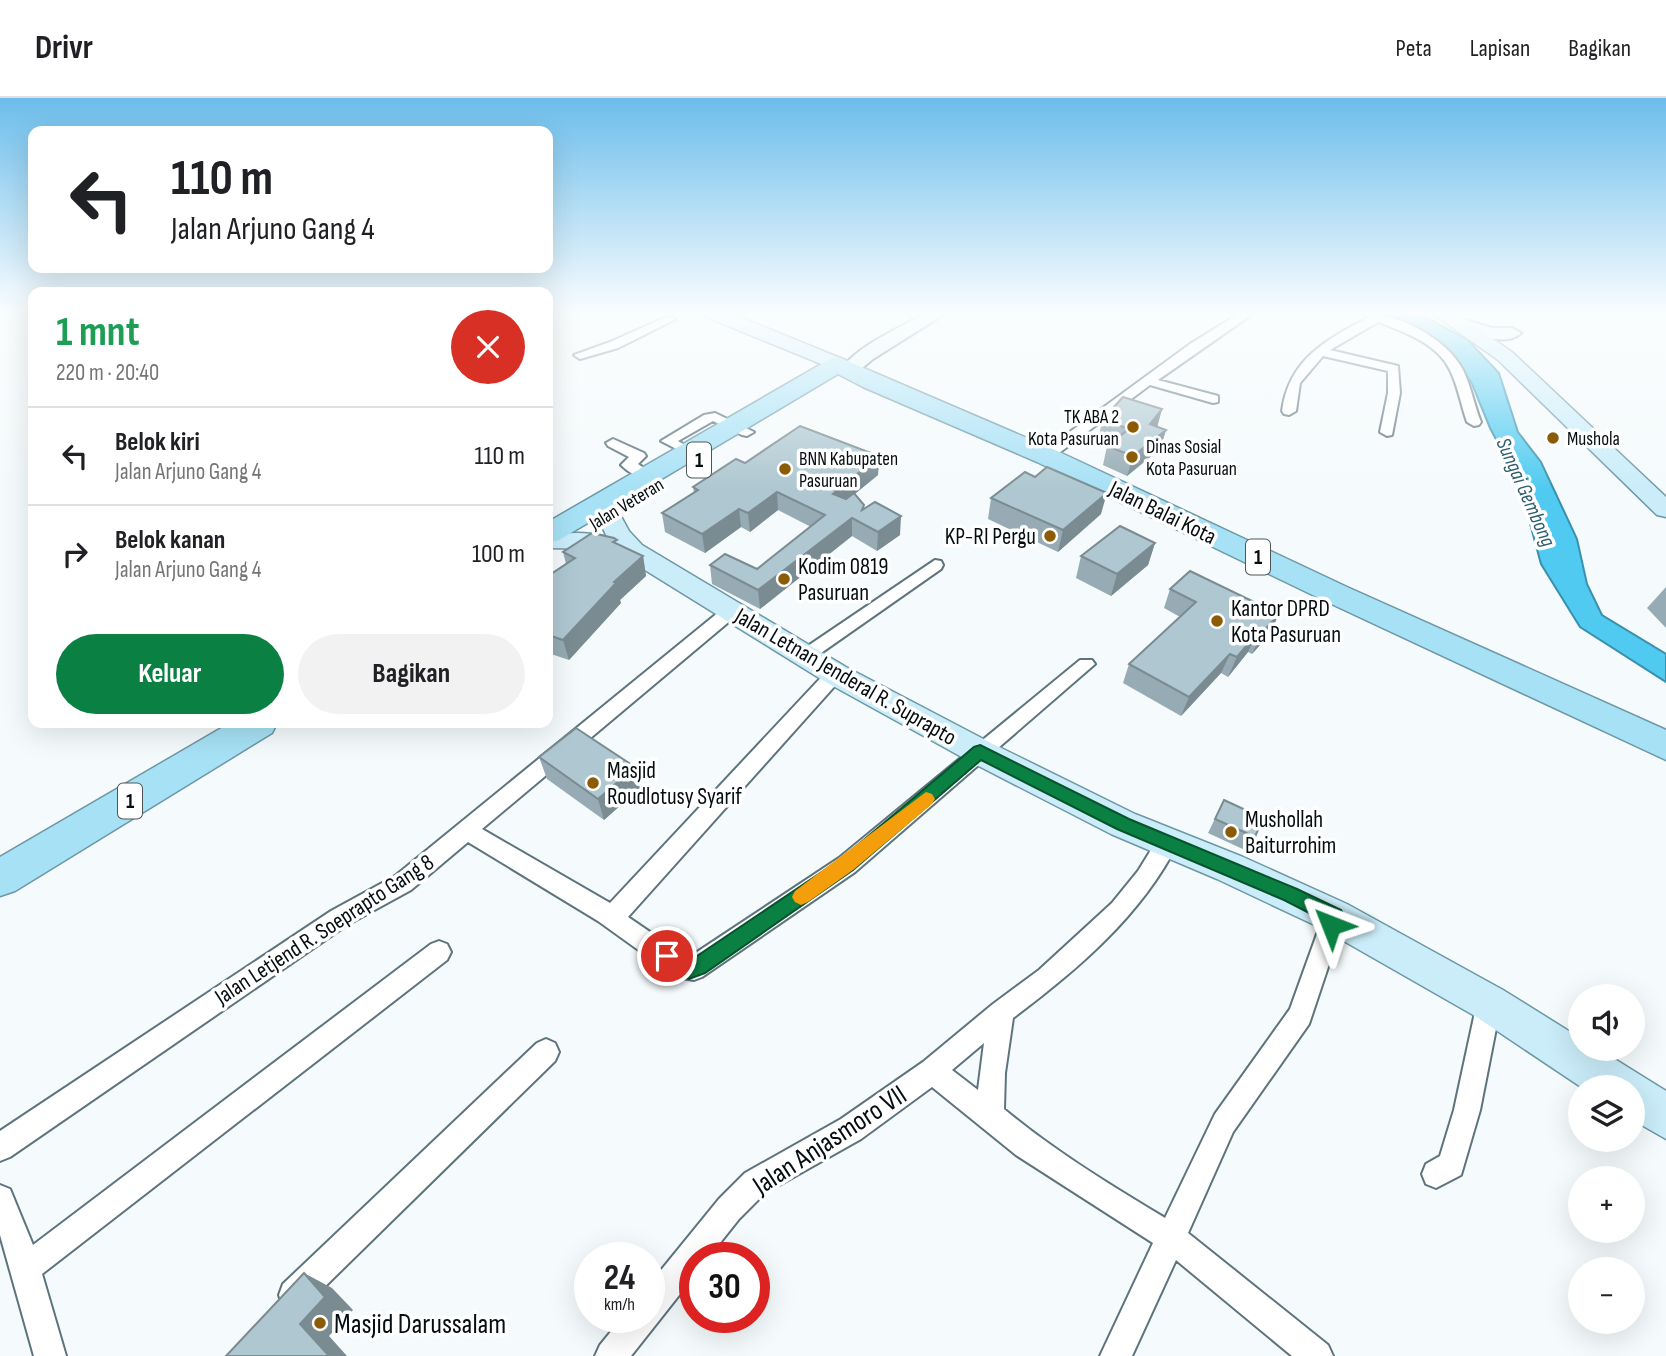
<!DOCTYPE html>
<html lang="id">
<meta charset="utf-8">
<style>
body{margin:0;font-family:"Sofia Sans Condensed",sans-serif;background:#f2f2f2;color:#202124;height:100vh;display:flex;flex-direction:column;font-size:26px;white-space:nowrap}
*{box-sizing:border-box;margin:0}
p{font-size:23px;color:#757577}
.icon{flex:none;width:38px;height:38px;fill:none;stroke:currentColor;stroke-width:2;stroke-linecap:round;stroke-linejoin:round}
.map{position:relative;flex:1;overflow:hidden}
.sheet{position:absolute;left:28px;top:189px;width:525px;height:441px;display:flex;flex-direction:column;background:#fff;border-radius:14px;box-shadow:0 7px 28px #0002}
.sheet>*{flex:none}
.banner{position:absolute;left:28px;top:28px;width:525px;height:147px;border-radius:14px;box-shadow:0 7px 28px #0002;background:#fff;color:#202124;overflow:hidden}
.tools{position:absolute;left:1568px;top:886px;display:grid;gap:14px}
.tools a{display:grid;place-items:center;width:77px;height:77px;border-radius:50%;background:#fff;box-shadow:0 7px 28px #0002;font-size:35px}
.speed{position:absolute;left:574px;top:1144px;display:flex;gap:14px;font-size:35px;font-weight:700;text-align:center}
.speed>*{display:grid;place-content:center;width:91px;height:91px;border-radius:50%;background:#fff;box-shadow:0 7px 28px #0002;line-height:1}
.speed small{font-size:18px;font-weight:400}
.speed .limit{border:10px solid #d22;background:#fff;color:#111}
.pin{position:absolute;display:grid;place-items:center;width:60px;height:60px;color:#fff;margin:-30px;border:4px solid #fff;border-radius:50%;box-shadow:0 2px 7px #0007}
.me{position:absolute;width:77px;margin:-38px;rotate:315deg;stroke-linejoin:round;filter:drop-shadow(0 0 5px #0008)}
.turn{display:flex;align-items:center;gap:24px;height:147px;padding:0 28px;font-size:32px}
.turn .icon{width:91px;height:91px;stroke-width:2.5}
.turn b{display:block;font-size:49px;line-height:60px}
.round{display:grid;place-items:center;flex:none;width:74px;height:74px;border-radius:37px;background:#f2f2f2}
.head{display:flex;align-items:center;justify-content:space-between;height:119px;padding:0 28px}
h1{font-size:42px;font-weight:700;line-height:52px;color:#1e9e55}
.action{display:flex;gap:14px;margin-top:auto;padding:14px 28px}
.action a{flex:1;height:80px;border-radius:42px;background:#0b8043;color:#fff;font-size:28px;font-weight:700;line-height:80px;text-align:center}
.action a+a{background:#f2f2f2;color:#202124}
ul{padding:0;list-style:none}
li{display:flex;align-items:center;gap:21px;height:98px;padding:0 28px;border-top:2px solid #e0e0e0}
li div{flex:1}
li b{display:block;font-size:26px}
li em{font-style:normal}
header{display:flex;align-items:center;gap:42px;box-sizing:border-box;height:98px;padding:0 35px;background:#fff;border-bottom:2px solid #e0e0e0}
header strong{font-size:33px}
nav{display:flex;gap:38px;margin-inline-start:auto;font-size:24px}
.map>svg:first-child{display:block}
</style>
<header>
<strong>Drivr</strong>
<nav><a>Peta</a><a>Lapisan</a><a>Bagikan</a></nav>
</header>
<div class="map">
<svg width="1666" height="1258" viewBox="0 0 1666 1258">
<rect width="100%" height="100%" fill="#f5fafc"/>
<path fill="#50caf0" stroke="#3a91ad" stroke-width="2" d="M1378 215H1417L1429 221 1468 242 1499 275 1518 334 1541 364 1577 441 1587 486 1602 517 1666 556V584L1580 529 1541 466 1519 385 1490 330 1472 286 1452 256 1434 241Z"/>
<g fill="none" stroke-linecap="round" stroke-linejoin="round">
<defs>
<path id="street" d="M1240 215H1254L1158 282 1218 298V304L1213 305 1150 287 1051 361H1041V355L1190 246Z
M1362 215C1398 215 1446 240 1463 272 1471 288 1474 307 1481 324L1479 327 1474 328 1467 324C1461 307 1458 288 1450 272 1437 245 1404 234 1378 224L1330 252 1398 268 1400 295 1392 337 1387 338 1380 334 1388 295V273L1323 258 1300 285 1296 313 1289 317 1284 316 1282 313C1289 261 1326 242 1369 219Z
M666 219 676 221 618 250 580 261 574 257 610 244Z
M715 315 754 334 747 338 742 337 713 323 678 343 695 353 688 357 661 343 704 317Z
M613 341 644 355 646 358 638 366 654 377 652 380C642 383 628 374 621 367L629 359 608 348 606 345Z
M935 462 941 463 943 467 941 471 811 562H799L796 558 799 554Z
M731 507 737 509 740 513 737 517 482 731 610 805 829 571H841L844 576 841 581 628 819 688 860 839 760 1080 562H1092L1095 566 855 774 702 879 694 882 676 879 598 823 468 744 411 792 347 827 10 1059 0 1063V1033L331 813 395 778 725 509Z
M1167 736 1175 739 1178 745C1141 818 1077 872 1013 920L1005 975 1004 1011C1054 1053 1109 1086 1165 1120L1215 1016 1290 911 1326 811 1334 808 1342 811 1345 818 1309 926 1233 1034 1188 1135 1328 1247 1333 1258H1292L1176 1162 1132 1258H1100L1153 1145 1016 1057 932 989 861 1041 765 1095 739 1121 708 1160H695V1177L631 1258H595L600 1247 622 1220H649V1187L719 1101 745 1075 841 1021 923 964 993 906 1039 872 1112 805 1138 773 1159 739ZM984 945 978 992 952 972Z
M439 843 447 846 451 854 447 862 42 1176 66 1258H34L0 1137V1087L10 1091 33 1147 431 846Z
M1489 893 1498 897 1501 905 1480 1012 1461 1077 1436 1090 1426 1086 1422 1076 1426 1066 1440 1058 1454 1012 1477 905 1480 897Z
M546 941 555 945 559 954 555 963 305 1208 294 1212 283 1208 279 1197 283 1186 537 945Z"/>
<path id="secondary" d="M926 215H946L873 261 855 276H843L840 272C860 246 898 231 926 215Z
M1462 221 1492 230H1512L1521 235C1505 250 1474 235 1456 230L1454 226 1456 222Z"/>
<path id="primary" d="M704 215H730L845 262 848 266 845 270H831L706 219Z
M1432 215H1455L1512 254 1666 399V419L1657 417 1498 262Z
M608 409 617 411 629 433 642 447 846 569 991 645 1135 716 1243 759 1347 806 1503 892 1580 940V950H1597L1666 993V1041L1633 1022V989H1581L1475 918 1321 830 1217 781 1111 736 969 663 824 583 624 459 592 451 551 450 548 445 551 438C569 434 589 434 607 439L596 416 599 411Z"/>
<path id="highway" d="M838 259 1055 352 1347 489 1666 632V662L1325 503 1037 364 863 289 838 276 559 442 548 445V424L830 261Z
M230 625H277L272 635 15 793 0 798V759Z"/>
</defs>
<use href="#street" stroke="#5d747d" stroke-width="4"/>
<use href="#secondary" stroke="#5d747d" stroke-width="4"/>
<use href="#primary" stroke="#6e97a5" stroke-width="3"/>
<use href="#highway" stroke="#6e97a5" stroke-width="3"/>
<use href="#street" fill="#fff" fill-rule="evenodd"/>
<use href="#secondary" fill="#e5f6fc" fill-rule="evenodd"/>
<use href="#primary" fill="#caedf9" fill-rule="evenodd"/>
<use href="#highway" fill="#a7e1f5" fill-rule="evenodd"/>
</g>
<path fill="#96abb3" d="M1162 311 1157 328 1166 332 1160 351 1127 378 1103 367 1107 348 1111 345 1098 340 1103 321Z
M879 358 878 377 854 396 864 407V411L900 437 877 453 852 438 760 511 712 486 710 467 757 471 811 429 778 412 750 434 741 429 705 455 665 434 662 415 694 395 693 389 745 365Z
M991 400 1101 416 1058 454 988 421Z
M1155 445 1148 467 1111 498 1076 480 1081 458Z
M618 447 643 458 646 478 620 502 621 505 569 562 548 555V478L566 466 563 454Z
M1666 489V530L1647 510Z
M1170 491 1270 536 1252 556 1248 554 1228 579 1221 575 1181 618 1123 585 1129 566 1180 519 1164 510Z
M539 659 635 669 640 690 604 722 547 681Z
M1224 702 1255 739 1247 753 1208 735Z"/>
<path fill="#7a8b92" d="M1162 311 1157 330 1150 326Z
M1166 332 1160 351 1127 378 1133 358Z
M879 358 878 377 833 414V396Z
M777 394 778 412 750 434 748 415Z
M1107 395 1101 416 1058 454 1063 432Z
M739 411 741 429 705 455 702 436Z
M901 418 900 437 877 453 878 434Z
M852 420V438L760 511 758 492Z
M1155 445 1148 467 1111 498 1117 476Z
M643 458 646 478 620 502 621 505 569 562 563 542 614 484Z
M1279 516 1270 536 1252 556 1261 536Z
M1257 535 1248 554 1228 579 1237 559Z
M1230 556 1221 575 1181 618 1189 599Z
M635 669 640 690 604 722 598 701Z
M304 1175 332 1190 353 1212 329 1238 347 1258H329L300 1226Z"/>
<path fill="#aec7d0" stroke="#7a8b92" stroke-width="2" d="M1123 299 1162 311 1150 326 1166 332 1133 358 1107 348 1129 331 1103 321Z
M800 328 879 358 833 396 846 401 854 395 864 407 862 412 875 404 901 418 878 434 852 420 758 492 710 467 725 456 757 471 825 417 777 394 748 415 739 411 702 436 662 415 698 392 693 389 736 361 745 365Z
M1047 369 1107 395 1063 432 991 400 1025 374 1035 379Z
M1120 428 1155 445 1117 476 1081 458Z
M592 435 614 440 617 442 613 444 643 458 614 484 616 485 563 542 548 537V478L575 460 563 454Z
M1190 473 1279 516 1261 536 1257 535 1237 559 1230 556 1189 599 1129 566 1196 504 1170 491Z
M576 630 635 669 598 701 539 659Z
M1224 702 1263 720 1255 739 1215 721Z
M304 1175 325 1199 300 1226 329 1258H226Z"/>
<linearGradient id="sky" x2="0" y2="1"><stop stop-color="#6bbdeb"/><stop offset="0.55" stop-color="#fafdfe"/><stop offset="1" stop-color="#fafdfe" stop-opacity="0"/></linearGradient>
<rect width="1666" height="391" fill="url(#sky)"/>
<path fill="#0b8043" stroke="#07532c" stroke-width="2" d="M980 647 1129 721 1297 791 1341 812 1344 818 1338 833 1331 835 1325 833 1322 827 1323 822 1284 802 1117 731 981 662 853 772 705 875 689 881 660 865 657 858 660 852 667 849 691 862 841 761 974 649Z"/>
<path fill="#f59e0b" d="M926 694 932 696 935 701 932 706 853 772 808 804 801 807 795 804 792 799 795 793Z"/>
<g fill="#8c5b05" stroke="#fff" stroke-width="2.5">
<circle cx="1133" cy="329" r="7"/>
<circle cx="1553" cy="340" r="7"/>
<circle cx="1132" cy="359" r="7"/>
<circle cx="785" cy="371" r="7"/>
<circle cx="1050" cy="438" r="7"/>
<circle cx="784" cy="481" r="7"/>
<circle cx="1217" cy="523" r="7"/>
<circle cx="593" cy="685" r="7"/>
<circle cx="1231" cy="734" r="7"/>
<circle cx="320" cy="1225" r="7"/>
</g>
<g text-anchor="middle" stroke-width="7" stroke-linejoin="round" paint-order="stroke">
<g font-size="19" fill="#050d10" stroke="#fff" text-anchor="start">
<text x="1119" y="325" text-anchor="end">TK ABA 2<tspan x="1119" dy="22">Kota Pasuruan</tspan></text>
<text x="1567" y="347">Mushola</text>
<text x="1146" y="355">Dinas Sosial<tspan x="1146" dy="22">Kota Pasuruan</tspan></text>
<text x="799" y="367">BNN Kabupaten<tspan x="799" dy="22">Pasuruan</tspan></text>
</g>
<g font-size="19" fill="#050d10" stroke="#fff">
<text transform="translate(626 405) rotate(-31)" y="7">Jalan Veteran</text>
</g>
<g fill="#fff" stroke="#505658" stroke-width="2">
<rect x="687" y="344.5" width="24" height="35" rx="5"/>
<rect x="1246" y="441.5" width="24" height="35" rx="5"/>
<rect x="118" y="685.5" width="24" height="35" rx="5"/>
</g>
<g font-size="21" font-weight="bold" fill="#050d10">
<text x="699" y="369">1</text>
<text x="1258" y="466">1</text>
<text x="130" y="710">1</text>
</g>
<g font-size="21" font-style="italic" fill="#2c5e6e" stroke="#fff">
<text transform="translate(1526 394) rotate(66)" y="7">Sungai Gembong</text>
</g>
<g font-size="23" fill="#050d10" stroke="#fff">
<text transform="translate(1163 414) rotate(26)" y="8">Jalan Balai Kota</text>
<text transform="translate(846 578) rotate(30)" y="8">Jalan Letnan Jenderal R. Suprapto</text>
<text transform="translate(324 831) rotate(-33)" y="8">Jalan Letjend R. Soeprapto Gang 8</text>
</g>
<g font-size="23" fill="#050d10" stroke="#fff" text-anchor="start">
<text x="1036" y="446" text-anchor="end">KP-RI Pergu</text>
<text x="798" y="476">Kodim 0819<tspan x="798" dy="26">Pasuruan</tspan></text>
<text x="1231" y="518">Kantor DPRD<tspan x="1231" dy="26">Kota Pasuruan</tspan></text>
<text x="607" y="680">Masjid<tspan x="607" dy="26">Roudlotusy Syarif</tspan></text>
<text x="1245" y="729">Mushollah<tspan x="1245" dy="26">Baiturrohim</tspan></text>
</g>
<g font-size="28" fill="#050d10" stroke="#fff">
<text transform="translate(829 1041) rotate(-33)" y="10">Jalan Anjasmoro VII</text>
</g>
<g font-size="28" fill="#050d10" stroke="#fff" text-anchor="start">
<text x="334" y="1235">Masjid Darussalam</text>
</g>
</g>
</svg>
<div class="tools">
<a><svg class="icon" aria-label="sound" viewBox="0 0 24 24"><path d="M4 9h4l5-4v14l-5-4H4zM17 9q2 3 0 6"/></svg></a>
<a><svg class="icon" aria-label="layers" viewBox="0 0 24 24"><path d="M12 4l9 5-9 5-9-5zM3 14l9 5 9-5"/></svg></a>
<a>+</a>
<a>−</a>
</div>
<div class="speed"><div>24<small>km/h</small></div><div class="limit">30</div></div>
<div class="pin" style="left:667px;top:858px;background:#d93025"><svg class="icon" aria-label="arrive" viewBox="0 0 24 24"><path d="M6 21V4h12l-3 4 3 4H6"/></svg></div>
<svg class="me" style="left:1331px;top:827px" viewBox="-20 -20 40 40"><path d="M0-17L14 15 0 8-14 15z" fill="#0b8043" stroke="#fff" stroke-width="4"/></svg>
<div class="banner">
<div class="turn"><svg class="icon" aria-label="left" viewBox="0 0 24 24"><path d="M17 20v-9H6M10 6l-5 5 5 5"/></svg><div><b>110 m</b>Jalan Arjuno Gang 4</div></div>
</div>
<section class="sheet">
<div class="head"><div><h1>1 mnt</h1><p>220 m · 20:40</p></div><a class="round" style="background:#d93025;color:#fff"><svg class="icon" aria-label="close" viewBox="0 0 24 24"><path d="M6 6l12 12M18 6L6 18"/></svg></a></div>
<ul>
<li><svg class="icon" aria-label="left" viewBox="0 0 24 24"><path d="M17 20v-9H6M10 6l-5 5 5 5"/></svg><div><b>Belok kiri</b><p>Jalan Arjuno Gang 4</p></div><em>110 m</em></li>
<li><svg class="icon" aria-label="right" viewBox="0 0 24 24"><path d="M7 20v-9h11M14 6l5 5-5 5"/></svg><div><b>Belok kanan</b><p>Jalan Arjuno Gang 4</p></div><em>100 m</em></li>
</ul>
<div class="action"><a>Keluar</a><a>Bagikan</a></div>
</section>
</div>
